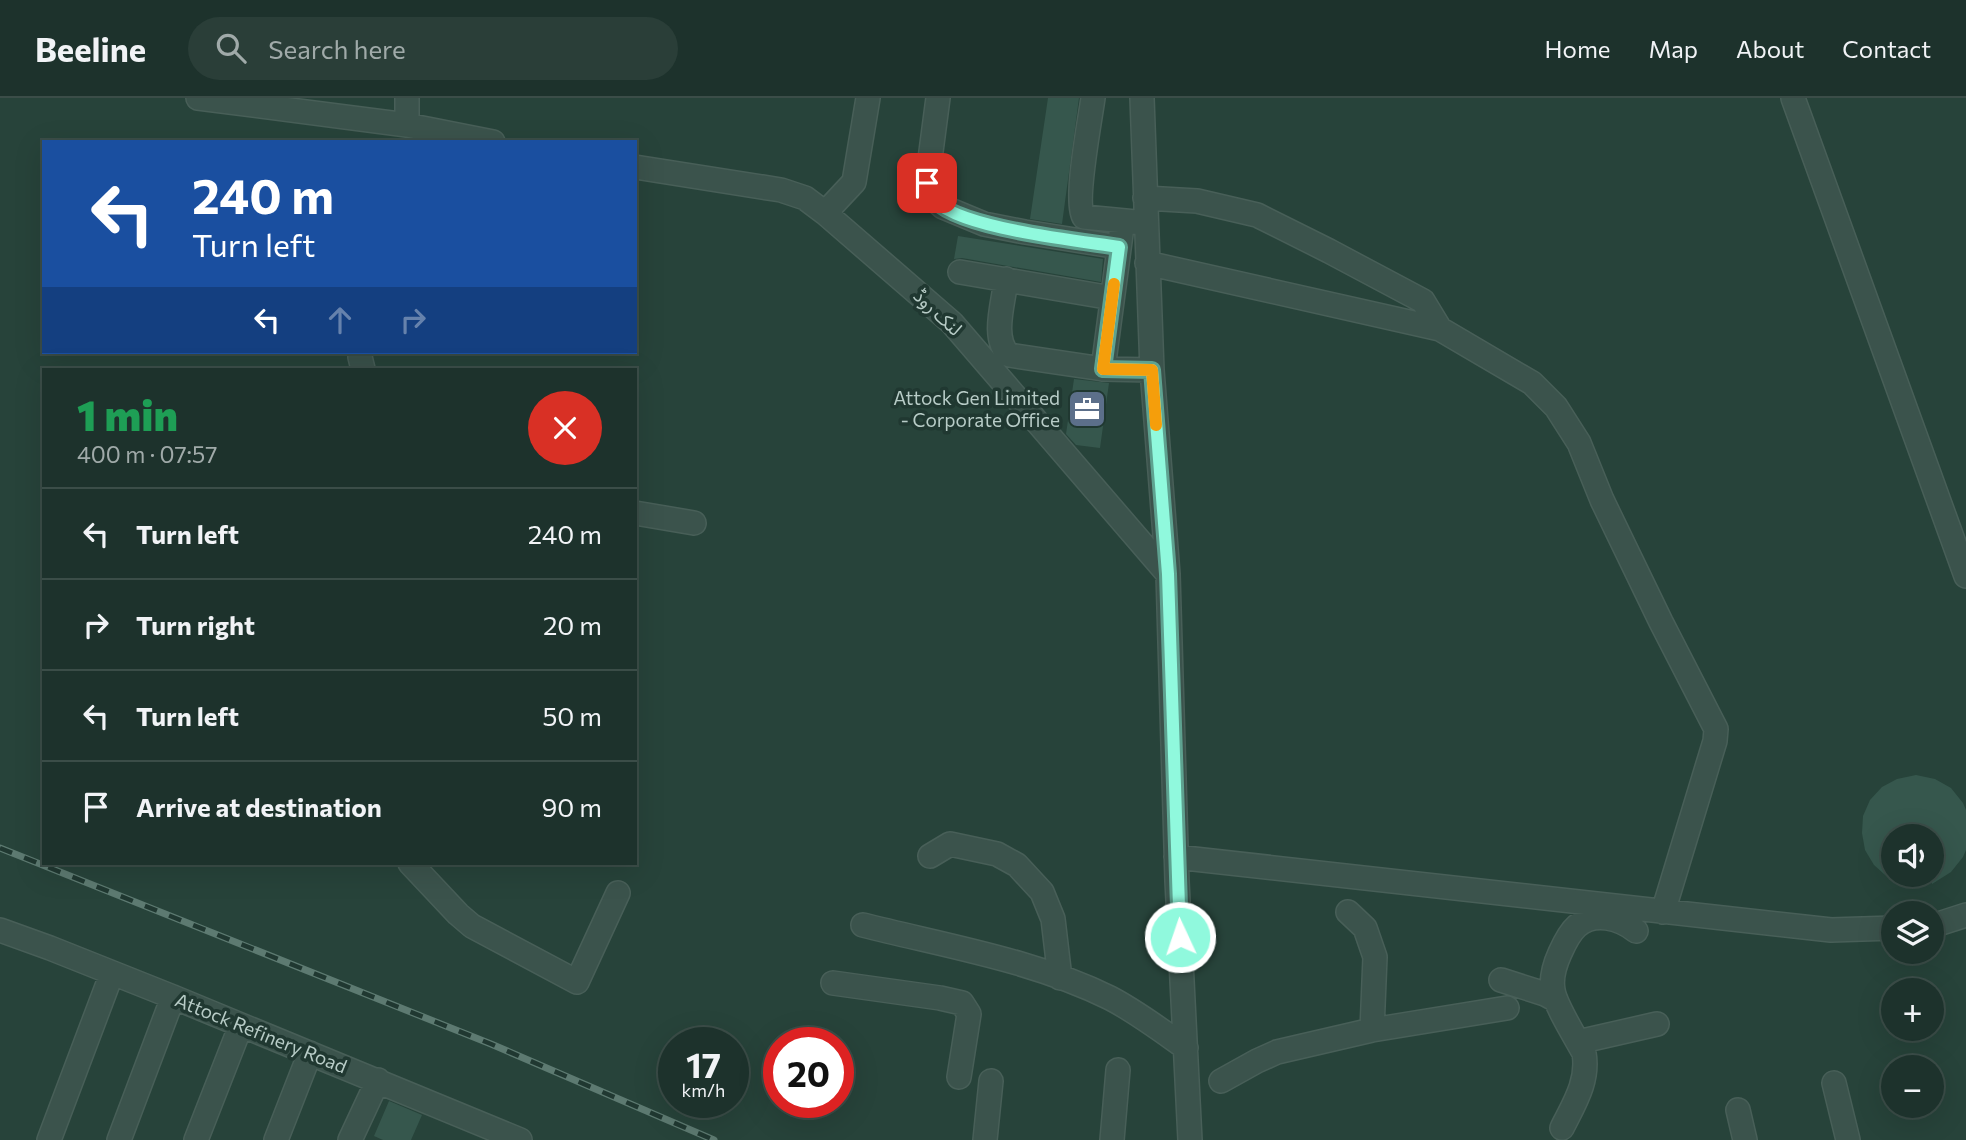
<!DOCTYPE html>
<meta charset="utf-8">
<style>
body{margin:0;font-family:Commissioner,"Noto Sans Arabic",sans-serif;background:#2a3e38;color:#f1f3f6;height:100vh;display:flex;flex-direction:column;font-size:26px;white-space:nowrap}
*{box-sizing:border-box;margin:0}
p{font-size:23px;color:#a0aaa9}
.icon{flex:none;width:38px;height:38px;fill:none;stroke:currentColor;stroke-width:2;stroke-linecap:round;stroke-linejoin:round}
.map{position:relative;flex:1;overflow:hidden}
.drawer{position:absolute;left:42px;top:270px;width:595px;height:497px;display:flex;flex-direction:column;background:#1d322c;border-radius:0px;box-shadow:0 7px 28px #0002,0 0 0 2px #3b4d48}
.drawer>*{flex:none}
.guide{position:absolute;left:42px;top:42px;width:595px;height:214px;border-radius:0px;box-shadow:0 7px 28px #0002,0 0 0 2px #3b4d48;background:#1a4fa0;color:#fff;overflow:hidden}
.fabs{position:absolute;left:1881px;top:726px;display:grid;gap:14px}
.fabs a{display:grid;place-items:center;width:63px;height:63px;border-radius:50%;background:#1d322c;box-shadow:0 7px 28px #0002,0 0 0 2px #3b4d48;font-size:35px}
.speed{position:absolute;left:658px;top:929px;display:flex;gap:14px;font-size:35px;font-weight:700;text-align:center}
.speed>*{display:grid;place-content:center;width:91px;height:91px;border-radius:50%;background:#1d322c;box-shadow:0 7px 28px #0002,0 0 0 2px #3b4d48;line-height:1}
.speed small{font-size:18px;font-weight:400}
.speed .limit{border:10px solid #d22;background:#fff;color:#111}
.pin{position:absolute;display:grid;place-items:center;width:60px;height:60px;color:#fff;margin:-30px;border-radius:14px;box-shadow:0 4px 10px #0006}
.me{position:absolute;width:77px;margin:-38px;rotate:357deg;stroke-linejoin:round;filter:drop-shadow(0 0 5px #0008)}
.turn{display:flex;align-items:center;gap:24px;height:147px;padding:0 35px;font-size:32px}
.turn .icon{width:91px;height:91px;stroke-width:2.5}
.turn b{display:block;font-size:49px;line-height:60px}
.lanes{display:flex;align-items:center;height:66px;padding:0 35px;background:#0003;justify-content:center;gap:35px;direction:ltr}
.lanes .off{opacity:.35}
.round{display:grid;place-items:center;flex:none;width:74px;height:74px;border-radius:37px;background:#2a3e38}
.overview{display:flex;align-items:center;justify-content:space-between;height:119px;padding:0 35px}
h1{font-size:42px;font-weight:800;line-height:52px;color:#1e9e55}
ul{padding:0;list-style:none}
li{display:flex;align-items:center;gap:21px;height:91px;padding:0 35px;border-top:2px solid #3b4d48}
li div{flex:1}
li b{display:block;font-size:26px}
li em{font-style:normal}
header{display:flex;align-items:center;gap:42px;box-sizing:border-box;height:98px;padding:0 35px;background:#1d322c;border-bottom:2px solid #3b4d48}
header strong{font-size:33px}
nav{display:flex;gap:38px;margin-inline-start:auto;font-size:24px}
.search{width:490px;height:63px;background:#2a3e38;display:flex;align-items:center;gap:18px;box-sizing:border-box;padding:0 24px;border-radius:38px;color:#a0aaa9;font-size:26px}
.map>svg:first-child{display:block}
</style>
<header>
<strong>Beeline</strong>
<div class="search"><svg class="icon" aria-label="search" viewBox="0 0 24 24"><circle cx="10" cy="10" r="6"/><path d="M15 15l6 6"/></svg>Search here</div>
<nav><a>Home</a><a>Map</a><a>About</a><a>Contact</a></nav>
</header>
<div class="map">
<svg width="1966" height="1042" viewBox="0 0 1966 1042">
<rect width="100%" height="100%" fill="#27433a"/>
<path fill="#36574d" d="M1048 0H1079L1062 126 1030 121Z
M958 138 1103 161 1101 184 962 160 954 161Z
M1074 281 1109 285 1100 350 1076 347 1066 336Z
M1916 677 1935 681 1951 690 1963 705 1966 712V752L1963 759 1951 774 1932 786V738H1894V785L1874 767 1865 752 1862 735 1863 718 1870 702 1882 689 1897 681Z
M389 1003 422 1017 411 1042H383L374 1038Z"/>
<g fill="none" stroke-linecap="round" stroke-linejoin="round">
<defs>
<path id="minor" d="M198 0 407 27 493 44
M407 0V27
M938 0 927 84 933 100 943 109 984 126 1025 134 1119 149
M1093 0C1090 22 1074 105 1084 119L1146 125
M1142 0 1152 272 1168 476 1177 783 1190 1042
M1793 0 1966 478
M635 69 781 92 805 100 825 115 952 225 1168 476
M1145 100 1197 103 1257 117 1329 153 1423 203 1440 231
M825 115 854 84 868 0
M1147 165 1440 231 1532 285 1556 309 1579 345 1602 402 1661 524 1716 631 1715 643 1663 814
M960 174 1112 200
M1006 181C1004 204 991 240 1009 257L1103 271 1152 272
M361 254 360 259 363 271
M1103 271 1121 136
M635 415 694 425
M930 758 950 746 997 756 1017 767 1042 794 1053 821 1060 880
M1176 759 1831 832 1894 830
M410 765 458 816 472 828 577 884 618 795
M1348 814 1365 830 1375 859 1372 932
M863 827C946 848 1033 862 1110 900 1137 914 1162 933 1186 950
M1932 828 1966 817
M0 832 50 850 173 899 520 1042
M1501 882 1545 896 1556 902
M833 885 940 900 962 905 969 916 959 979
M1578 944 1657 926
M1221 983 1257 963 1277 954 1372 932 1507 910
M1834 985 1848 1042
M1738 1012 1745 1042
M1562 1030C1574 1006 1589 983 1584 955 1576 940 1555 907 1553 892 1551 881 1555 866 1560 855 1564 846 1569 835 1577 828 1594 813 1620 820 1636 833
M49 1042 112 875
M119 1042 173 899
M196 1042 241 927
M276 1042 310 955
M350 1042 378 982
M985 1042 991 983
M1112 1042 1118 972"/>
</defs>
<use href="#minor" stroke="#485f58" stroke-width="26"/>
<use href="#minor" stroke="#3b534c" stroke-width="23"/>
<defs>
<path id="rail" d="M0 750 491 946 714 1042"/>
</defs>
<use href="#rail" stroke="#5d7a71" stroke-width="7"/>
<use href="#rail" stroke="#203831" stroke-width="4.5" stroke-dasharray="13" stroke-linecap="butt"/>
</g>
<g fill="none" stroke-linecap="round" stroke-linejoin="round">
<defs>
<path id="route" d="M927 85C929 89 930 96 933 100 953 130 1082 143 1119 149L1103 271 1152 272 1168 476 1180 839"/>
</defs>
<use href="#route" stroke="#5ea290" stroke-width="18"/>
<use href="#route" stroke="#90f9dd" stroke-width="12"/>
<path stroke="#f59e0b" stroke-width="12" d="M1114 186 1103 271 1152 272 1156 327"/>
</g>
<defs>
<symbol id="office-square" viewBox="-11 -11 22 22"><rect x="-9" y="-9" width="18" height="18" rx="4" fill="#5c6f8a" stroke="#203831"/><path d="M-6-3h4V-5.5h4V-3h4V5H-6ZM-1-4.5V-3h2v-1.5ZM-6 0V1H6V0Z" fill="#fff"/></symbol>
</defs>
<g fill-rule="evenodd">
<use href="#office-square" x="1065" y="289" width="44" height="44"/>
</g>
<g text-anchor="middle" stroke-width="7" stroke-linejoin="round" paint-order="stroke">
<g font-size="19" fill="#b8ccc7" stroke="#203831">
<text transform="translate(938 214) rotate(43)" y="7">لنک روڈ</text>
<text transform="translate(261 935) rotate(22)" y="7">Attock Refinery Road</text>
</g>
<g font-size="19" fill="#b8ccc7" stroke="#203831" text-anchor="end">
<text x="1060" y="307">Attock Gen Limited<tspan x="1060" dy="22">- Corporate Office</tspan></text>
</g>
</g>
</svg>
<div class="fabs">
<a><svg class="icon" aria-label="sound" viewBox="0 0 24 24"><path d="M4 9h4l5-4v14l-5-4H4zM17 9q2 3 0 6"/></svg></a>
<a><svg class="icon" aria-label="layers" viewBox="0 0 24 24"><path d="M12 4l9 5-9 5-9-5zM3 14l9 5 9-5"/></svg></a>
<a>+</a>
<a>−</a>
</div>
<div class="speed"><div>17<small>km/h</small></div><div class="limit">20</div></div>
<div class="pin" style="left:927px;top:85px;background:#d93025"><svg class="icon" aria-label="arrive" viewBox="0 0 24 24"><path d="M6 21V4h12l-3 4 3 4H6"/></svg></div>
<svg class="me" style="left:1180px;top:839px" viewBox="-20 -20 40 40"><circle r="17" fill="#90f9dd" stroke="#fff" stroke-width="3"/><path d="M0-11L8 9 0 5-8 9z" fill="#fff"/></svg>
<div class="guide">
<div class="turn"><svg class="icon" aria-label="left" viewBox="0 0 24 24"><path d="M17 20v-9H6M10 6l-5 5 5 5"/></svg><div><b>240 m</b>Turn left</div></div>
<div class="lanes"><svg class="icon" aria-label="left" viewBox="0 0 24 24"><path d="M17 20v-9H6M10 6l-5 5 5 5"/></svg><svg class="icon off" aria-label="ahead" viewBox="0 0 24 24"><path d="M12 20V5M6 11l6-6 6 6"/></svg><svg class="icon off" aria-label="right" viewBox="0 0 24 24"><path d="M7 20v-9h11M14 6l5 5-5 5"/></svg></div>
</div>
<section class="drawer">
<div class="overview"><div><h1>1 min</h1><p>400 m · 07:57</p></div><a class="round" style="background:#d93025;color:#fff"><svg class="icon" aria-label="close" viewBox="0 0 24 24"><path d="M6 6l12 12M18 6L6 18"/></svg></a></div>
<ul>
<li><svg class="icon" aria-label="left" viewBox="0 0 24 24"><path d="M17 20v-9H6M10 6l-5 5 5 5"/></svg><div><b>Turn left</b></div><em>240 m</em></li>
<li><svg class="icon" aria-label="right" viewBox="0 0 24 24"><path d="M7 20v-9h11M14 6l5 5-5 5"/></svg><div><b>Turn right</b></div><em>20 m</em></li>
<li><svg class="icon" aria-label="left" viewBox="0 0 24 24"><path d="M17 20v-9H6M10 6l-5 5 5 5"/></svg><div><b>Turn left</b></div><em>50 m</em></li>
<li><svg class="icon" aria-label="arrive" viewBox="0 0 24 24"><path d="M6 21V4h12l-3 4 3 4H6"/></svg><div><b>Arrive at destination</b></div><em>90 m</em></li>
</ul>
</section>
</div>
